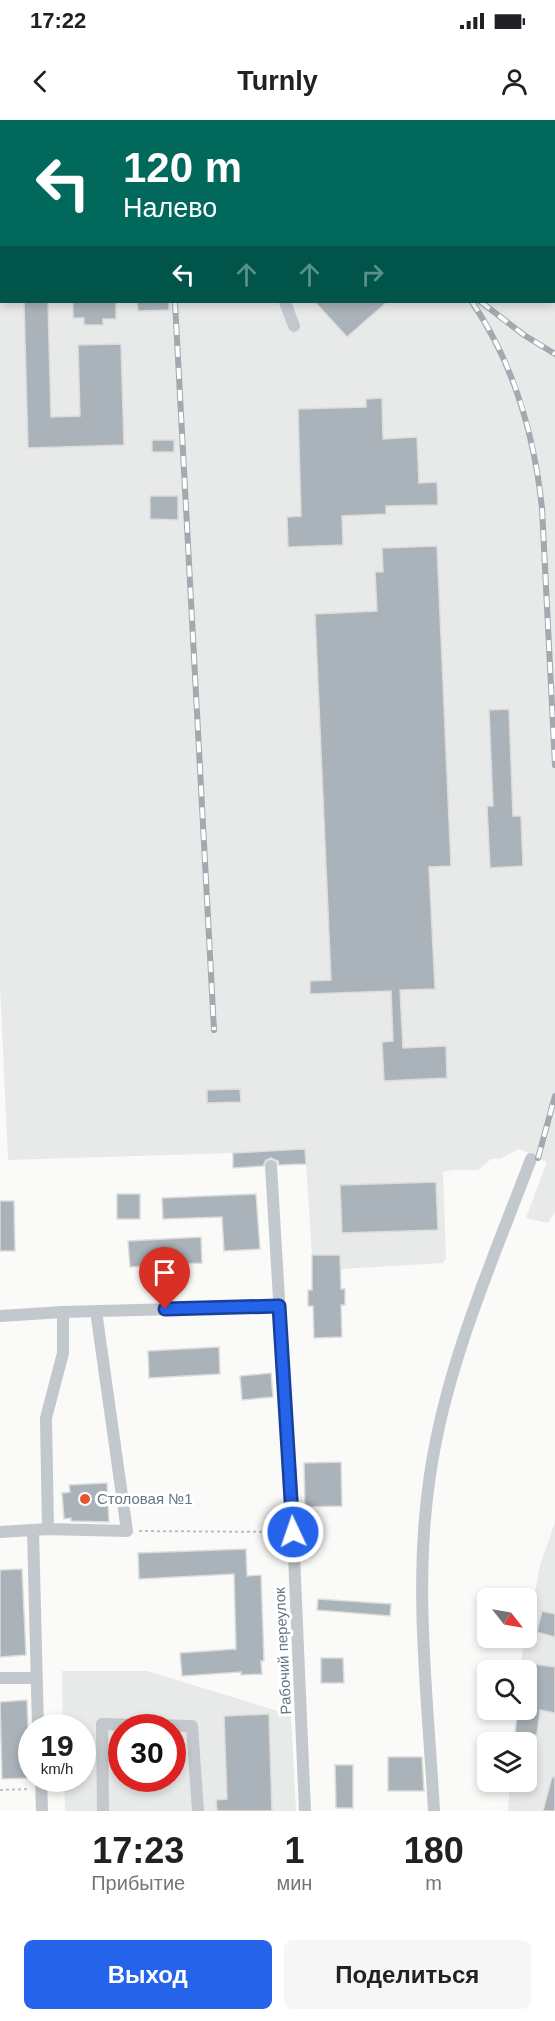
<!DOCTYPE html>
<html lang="ru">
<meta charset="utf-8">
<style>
body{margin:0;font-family:Arial,sans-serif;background:#f6f6f6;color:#202124;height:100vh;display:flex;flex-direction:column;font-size:22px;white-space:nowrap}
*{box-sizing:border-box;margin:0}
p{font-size:20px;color:#757577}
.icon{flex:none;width:33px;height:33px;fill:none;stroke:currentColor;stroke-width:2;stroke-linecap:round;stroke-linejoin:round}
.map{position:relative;height:1691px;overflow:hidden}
.drawer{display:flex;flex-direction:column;background:#fff;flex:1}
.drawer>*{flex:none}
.hud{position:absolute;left:0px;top:0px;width:555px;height:183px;box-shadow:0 3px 9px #0003;background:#00695c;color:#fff;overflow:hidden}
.needle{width:39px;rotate:121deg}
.tools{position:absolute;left:477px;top:1468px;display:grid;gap:12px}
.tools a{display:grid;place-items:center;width:60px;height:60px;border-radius:9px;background:#fff;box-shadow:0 3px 9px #0003;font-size:30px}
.speed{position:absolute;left:18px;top:1594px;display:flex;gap:12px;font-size:30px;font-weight:700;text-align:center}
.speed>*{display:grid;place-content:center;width:78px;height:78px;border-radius:50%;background:#fff;box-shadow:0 3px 9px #0003;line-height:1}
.speed small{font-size:15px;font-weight:400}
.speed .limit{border:9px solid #d22;background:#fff;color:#111}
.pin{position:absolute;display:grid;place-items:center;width:51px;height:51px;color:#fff;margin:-62px -26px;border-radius:50% 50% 50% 0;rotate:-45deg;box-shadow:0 0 6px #0007}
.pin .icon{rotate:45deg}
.me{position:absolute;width:66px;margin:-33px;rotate:357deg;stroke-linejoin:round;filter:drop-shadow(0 0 4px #0008)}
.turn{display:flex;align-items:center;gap:21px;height:126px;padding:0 24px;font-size:27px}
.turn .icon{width:78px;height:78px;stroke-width:2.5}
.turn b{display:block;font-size:42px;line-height:51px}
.lanes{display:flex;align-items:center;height:57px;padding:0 24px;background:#0003;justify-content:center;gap:30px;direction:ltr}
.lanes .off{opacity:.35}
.eta{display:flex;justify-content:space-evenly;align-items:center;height:102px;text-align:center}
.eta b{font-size:36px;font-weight:600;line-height:42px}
.primary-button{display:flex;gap:12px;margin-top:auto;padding:12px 24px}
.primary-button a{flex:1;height:69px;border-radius:9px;background:#2563eb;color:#fff;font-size:24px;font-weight:600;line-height:69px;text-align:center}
.primary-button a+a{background:#f6f6f6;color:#202124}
.status{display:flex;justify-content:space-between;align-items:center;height:42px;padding:0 30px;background:#fff;direction:ltr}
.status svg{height:16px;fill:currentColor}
header{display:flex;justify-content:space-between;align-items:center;height:78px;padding:0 24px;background:#fff;font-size:27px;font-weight:600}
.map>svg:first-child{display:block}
</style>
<div class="status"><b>17:22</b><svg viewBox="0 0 49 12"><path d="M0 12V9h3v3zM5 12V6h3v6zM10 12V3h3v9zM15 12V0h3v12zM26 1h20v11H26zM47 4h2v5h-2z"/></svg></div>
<header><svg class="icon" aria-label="back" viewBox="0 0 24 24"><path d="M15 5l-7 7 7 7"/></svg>Turnly<svg class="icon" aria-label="person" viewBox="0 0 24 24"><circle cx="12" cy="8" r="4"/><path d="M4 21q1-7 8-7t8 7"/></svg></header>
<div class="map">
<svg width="555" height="1691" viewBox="0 0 555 1691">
<rect width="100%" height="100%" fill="#fafaf8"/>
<path fill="#e8e9e9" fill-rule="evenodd" d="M0 0H555V1092L548 1103 526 1098 547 1042 519 1029 500 1039H491L478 1050H453L443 1052 446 1138 443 1143 341 1149 340 1135H312L306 1044 233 1048 232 1033 8 1040 0 865ZM2 2H554V182H2Z
M555 1402V1691H508L510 1662H526V1623H514L517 1590H526V1551H520L521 1541 540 1446Z
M62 1551H147L291 1595 296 1691H65L64 1659H82V1608H63ZM122 1608H172V1659H122Z"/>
<path fill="#aab3b9" stroke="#dcdcda" stroke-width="1.5" d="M24 182H48L51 297 80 296 78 225 121 224 124 325 28 328Z
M73 182H116V199H103V205H84V198H73Z
M137 182H169V190L138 191Z
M315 182H387L347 217Z
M382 278 383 319 417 317 419 363 437 362 438 385 386 386V394L342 396 343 425 288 427 287 397 301 396 298 289 366 287V279Z
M152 320H174V332H152Z
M150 376H178V400L150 399Z
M437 426 451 746 429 747 435 869 400 870 403 928 446 926 447 958 384 961 382 922 393 921 391 871 310 874V861L331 860 315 494 377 491 375 452H383L382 428Z
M509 589 513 696H521L523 746 490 748 487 686H493L489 590Z
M240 969 241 982 207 983V970Z
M305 1029 306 1044 279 1045 278 1041 271 1038 266 1040 263 1046 233 1048V1033Z
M436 1062 438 1110 342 1113 340 1065Z
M117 1074H140V1099H117Z
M256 1074 260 1129 224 1131 222 1097 163 1099 162 1078Z
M0 1081H14L15 1131H0Z
M201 1117 202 1143 130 1147 128 1121Z
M312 1135H340L341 1169H345V1185H341L342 1217 314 1218 313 1186H308V1170H312Z
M219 1227 220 1254 149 1258 148 1231Z
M271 1253 273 1277 242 1280 240 1256Z
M341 1342 342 1386 305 1387 304 1343Z
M107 1363 109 1402 71 1401V1398L64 1399 62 1373 70 1372 69 1365Z
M246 1429 247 1456 261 1455 264 1541H261L262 1554 241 1555V1552L182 1556 180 1533 236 1529 234 1454 139 1459 138 1433Z
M22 1449 26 1535 0 1537V1450Z
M318 1479 391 1484 390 1496 317 1490Z
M542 1491 555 1494V1517L537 1512Z
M321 1538H343L344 1563H321Z
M526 1543 555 1547V1593L540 1590 537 1615 515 1613 518 1590H526Z
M27 1580 30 1658 2 1659 0 1582Z
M269 1594 272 1691H217L216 1680 227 1679 224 1596Z
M388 1637H422L424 1671H388Z
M335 1645H353V1688H336Z
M552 1657H555V1691H543Z"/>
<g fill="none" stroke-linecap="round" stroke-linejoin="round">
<path stroke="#bbbfc2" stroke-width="2" stroke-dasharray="3 3" stroke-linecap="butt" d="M139 1411 280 1412
M0 1670 30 1669"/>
<path stroke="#c3c8cc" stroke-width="12" d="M0 145H2
M285 182 294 206
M271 1046 293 1412 305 1691
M0 1196 63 1192 279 1186
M48 1409 46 1298 63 1233V1192
M33 1410 38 1608
M0 1412 48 1409 127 1411 96 1191
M0 1558H36
M41 1659 42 1691
M103 1691 102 1604 192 1606 198 1691
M434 1691C428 1580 413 1466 430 1355 446 1245 492 1142 531 1039"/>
<defs>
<path id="rail" d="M122 0V2
M136 0 137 2
M184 0 185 2
M342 0 343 2
M510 0 511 2
M554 50 555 51
M175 182 214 910
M472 182C514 244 534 313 542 388L555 645
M481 182 524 215 555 234
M538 1038 555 976"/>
</defs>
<use href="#rail" stroke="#a2aab0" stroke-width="6"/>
<use href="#rail" stroke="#fff" stroke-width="4" stroke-dasharray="11" stroke-linecap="butt"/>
</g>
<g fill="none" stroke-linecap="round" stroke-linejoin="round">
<defs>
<path id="route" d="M165 1189 279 1186 293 1412"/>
</defs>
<use href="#route" stroke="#184099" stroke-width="15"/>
<use href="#route" stroke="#2563eb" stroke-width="10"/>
</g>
<circle fill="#e4572e" stroke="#fff" stroke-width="2" cx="85" cy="1379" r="6"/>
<g text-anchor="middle" stroke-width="6" stroke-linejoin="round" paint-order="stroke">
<g font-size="15" fill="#657683" stroke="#fff" text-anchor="start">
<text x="97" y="1384">Столовая №1</text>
</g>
<g font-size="15" fill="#657683" stroke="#fff">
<text transform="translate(283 1531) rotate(-93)" y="5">Рабочий переулок</text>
</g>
</g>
</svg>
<div class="tools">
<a><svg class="needle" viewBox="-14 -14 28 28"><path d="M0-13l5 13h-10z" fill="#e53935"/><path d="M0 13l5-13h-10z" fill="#757577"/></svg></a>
<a><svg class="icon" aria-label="search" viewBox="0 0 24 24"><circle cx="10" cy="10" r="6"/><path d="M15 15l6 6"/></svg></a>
<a><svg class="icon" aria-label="layers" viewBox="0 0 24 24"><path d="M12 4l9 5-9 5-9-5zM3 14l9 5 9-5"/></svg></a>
</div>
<div class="speed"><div>19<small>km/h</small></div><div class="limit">30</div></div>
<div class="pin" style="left:165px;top:1189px;background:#d93025"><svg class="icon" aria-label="arrive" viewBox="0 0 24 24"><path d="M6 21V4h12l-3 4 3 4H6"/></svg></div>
<svg class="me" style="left:293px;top:1412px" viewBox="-20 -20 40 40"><circle r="17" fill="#2563eb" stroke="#fff" stroke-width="3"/><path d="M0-11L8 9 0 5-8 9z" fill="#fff"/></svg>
<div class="hud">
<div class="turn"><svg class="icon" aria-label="left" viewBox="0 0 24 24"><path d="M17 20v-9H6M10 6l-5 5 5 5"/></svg><div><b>120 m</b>Налево</div></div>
<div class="lanes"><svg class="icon" aria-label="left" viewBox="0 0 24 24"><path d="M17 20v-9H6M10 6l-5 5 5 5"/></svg><svg class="icon off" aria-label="ahead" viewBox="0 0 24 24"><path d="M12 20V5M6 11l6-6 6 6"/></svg><svg class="icon off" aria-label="ahead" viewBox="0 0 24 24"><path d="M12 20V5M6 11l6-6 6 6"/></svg><svg class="icon off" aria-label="right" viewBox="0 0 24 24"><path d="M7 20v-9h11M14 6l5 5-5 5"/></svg></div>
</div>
</div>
<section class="drawer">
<div class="eta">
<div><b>17:23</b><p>Прибытие</p></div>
<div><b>1</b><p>мин</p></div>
<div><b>180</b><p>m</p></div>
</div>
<div class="primary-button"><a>Выход</a><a>Поделиться</a></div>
</section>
